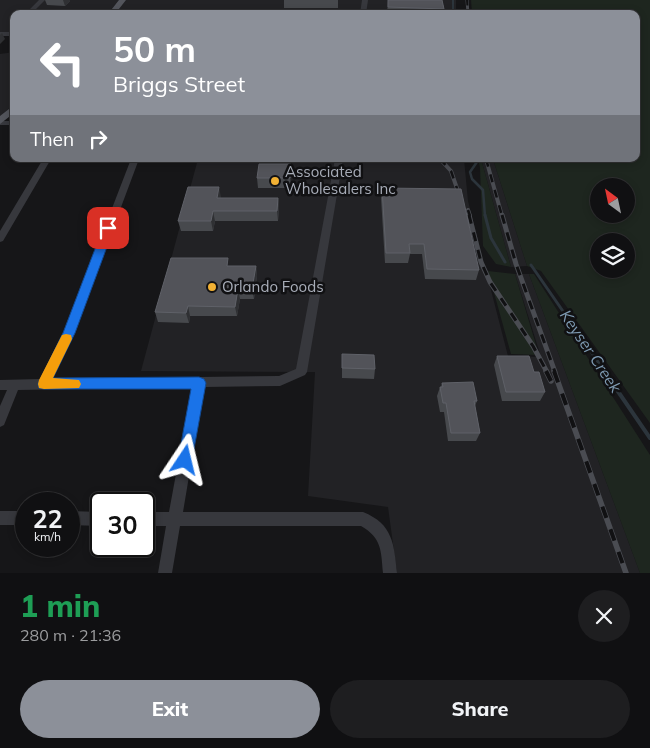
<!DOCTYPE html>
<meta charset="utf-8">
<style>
body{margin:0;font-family:Mulish,sans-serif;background:#1e1e20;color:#f1f3f6;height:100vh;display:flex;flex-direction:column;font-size:19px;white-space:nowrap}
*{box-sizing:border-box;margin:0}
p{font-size:16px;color:#9c9d9f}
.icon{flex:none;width:28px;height:28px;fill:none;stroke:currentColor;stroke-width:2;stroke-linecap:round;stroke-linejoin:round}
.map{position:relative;height:573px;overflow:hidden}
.panel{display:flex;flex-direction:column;background:#101012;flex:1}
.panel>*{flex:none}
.hud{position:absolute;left:10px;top:10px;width:630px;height:152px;border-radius:10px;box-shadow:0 2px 8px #0003,0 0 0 1px #303032;background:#8c9099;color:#fff;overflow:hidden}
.needle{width:32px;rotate:327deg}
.controls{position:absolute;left:590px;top:178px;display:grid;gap:10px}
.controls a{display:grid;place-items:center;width:45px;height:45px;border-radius:50%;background:#101012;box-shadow:0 2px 8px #0003,0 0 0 1px #303032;font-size:25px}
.speed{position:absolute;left:15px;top:492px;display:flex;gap:10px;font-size:25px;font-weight:700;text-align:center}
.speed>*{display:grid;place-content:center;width:65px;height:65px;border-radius:50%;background:#101012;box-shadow:0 2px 8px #0003,0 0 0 1px #303032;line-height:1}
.speed small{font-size:12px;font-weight:400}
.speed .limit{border:2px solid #111;border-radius:8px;background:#fff;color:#111}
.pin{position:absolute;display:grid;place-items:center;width:42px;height:42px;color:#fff;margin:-21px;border-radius:10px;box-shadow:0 2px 8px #0006}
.me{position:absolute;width:55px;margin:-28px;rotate:10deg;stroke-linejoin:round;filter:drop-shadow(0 0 4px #0008)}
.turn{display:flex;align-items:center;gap:18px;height:105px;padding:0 20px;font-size:22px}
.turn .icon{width:65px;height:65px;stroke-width:2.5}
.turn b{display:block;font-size:35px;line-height:42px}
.then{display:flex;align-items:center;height:48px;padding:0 20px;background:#0003;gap:10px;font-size:19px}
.round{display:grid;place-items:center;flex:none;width:52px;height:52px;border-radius:26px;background:#1e1e20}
.summary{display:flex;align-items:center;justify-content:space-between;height:85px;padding:0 20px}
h1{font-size:30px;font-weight:800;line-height:38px;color:#1e9e55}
.cta{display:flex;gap:10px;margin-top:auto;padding:10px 20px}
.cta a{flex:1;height:58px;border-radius:30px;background:#8c9099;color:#fff;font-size:20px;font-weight:800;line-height:58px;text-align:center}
.cta a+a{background:#1e1e20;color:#f1f3f6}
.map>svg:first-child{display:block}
</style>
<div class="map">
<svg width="650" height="573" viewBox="0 0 650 573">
<rect width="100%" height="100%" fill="#161618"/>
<path fill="#222225" d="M0 0H456V14H14V32H0Z
M14 52V104L0 117V54Z
M198 159H464L468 201 508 356 541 357 515 274H529L640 573H397L388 507 308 496 315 372 141 371Z
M481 159H493L527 266 511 267Z"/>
<path fill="#1e261f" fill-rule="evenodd" d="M471 0H650V423L541 271 527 266 493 159H636V14H472ZM599 186H626V214H599ZM626 241V269H599V241Z
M478 159H481L511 267 496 264 483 246 480 168Z
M488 271 515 274 539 355 511 354Z
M529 274H534L650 455V573H640Z"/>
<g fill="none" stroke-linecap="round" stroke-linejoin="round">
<path stroke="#2c353c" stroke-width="2" d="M453 0V14"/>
<path stroke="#2c353c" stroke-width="2.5" d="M479 159 470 172 472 179 483 190 485 216"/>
<path stroke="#2c353c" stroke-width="3" d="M485 215 491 238 505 262
M531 265 605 372"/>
<path stroke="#2c353c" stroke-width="4" d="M604 371 650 438"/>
<path fill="#37383d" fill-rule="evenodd" d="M39 0H45L31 14H25Z
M362 0H368L366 14H360Z
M0 32H14V36H0Z
M0 121H14V125H0Z
M43 159H51L3 241 0 242V231Z
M131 159H139L74 333 52 379 279 376 296 369 335 159H343L307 372 305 375 280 386 204 387 183 512H363C393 524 394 544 397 573H383C381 551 382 538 361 526H180L172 573H158L166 526H144V512H169L192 387 18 390 4 425 0 427V406L7 390H0V380L40 379 64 333Z
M0 511H26V525H0Z
M69 511 101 512V526L69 525Z"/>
<path fill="#53555c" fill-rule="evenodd" d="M119 0H126L115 14H108Z
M14 105V113L0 124V116Z"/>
<defs>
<path id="rail-far3" d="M467 0 468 14"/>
<path id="rail-far2" d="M440 159 451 171 462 203
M486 159 502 216
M468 210 470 216"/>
<path id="rail-far1" d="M469 215 481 262 490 282 533 346 547 372
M502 215 516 264 555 372"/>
<path id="rail" d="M546 371 551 381
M554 371 626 573"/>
</defs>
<use href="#rail-far3" stroke="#4a4c52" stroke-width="3"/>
<use href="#rail-far2" stroke="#4a4c52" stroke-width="4"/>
<use href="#rail-far1" stroke="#4a4c52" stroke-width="5"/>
<use href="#rail" stroke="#4a4c52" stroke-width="5.5"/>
<use href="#rail-far3" stroke="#111113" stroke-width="2" stroke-dasharray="5.5" stroke-linecap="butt"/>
<use href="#rail-far2" stroke="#111113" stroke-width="2.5" stroke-dasharray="8" stroke-linecap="butt"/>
<use href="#rail-far1" stroke="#111113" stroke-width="3" stroke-dasharray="9" stroke-linecap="butt"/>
<use href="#rail" stroke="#111113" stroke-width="4" stroke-dasharray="12" stroke-linecap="butt"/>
</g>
<path fill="#47494d" d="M45 0H70V1L65 6 47 5Z
M284 0H338V8H284Z
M388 0H442L444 9 443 14H387Z
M291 164V174L290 188H258L257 178Z
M382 188 479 270 476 280 425 279 422 254H410L408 263H385L381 198Z
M221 198H278L279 208 278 221H215L213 231H181L178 221Z
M230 266H256L257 276 254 299H240L237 316H190L189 323 158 322 155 312Z
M342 354 375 369 374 379 342 378Z
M497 356 534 372 545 392 540 401H502L494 365Z
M442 383 477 401 475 406 480 433 476 441H448L444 412H440L437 396 440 387H441Z"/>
<path fill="#2f3033" d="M63 0H70V1L65 6Z
M2 33 5 39 0 44V35Z
M291 164V174L290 188V178Z
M219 187 221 197 219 208 217 198Z
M278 198 279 208 278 221 277 211Z
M213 211 215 221 213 231 211 221Z
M256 266 257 276 254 299 252 289Z
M238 289 240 299 237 316 235 307Z
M188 306 190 316 189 323 186 313Z"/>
<path fill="#525359" stroke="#5f6168" d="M388 0H442L444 9 388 7Z
M259 164H291L290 178H257Z
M188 187H219L217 198H278L277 211H213L211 221H178Z
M382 188 461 189 479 270 427 269 424 244H409L410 253H386Z
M171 258H228L227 266H256L252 289H238L235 307 188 306 186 313 155 312Z
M342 354 374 355 375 369 342 368Z
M497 356H529L534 372H539L545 392H506Z
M473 382 477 401H474L480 433H451L446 403H443L440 387H443L442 383Z"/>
<path fill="#1a73e8" stroke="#114b97" d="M108 225 114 228 75 333 53 378 199 377 204 379 206 383 192 460 190 465 185 467 180 465 178 460 191 389H44L39 388 38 384 63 333 103 228Z"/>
<path fill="#f59e0b" d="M66 334 71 335 72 339 53 378 79 380 81 384 79 388 44 389 39 388 38 384 39 380 62 335Z"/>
<g fill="#f2b134" stroke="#111113" stroke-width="2">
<circle cx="275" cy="181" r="5"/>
<circle cx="212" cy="287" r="5"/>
</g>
<g text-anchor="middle" stroke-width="5" stroke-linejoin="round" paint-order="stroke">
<g font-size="15" fill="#a8adb8" stroke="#111113" text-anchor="start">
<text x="285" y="177">Associated<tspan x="285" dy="17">Wholesalers Inc</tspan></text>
<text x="222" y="292">Orlando Foods</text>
</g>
<g font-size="16" font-style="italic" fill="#7f9bb3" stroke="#111113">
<text transform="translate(591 351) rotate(56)" y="6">Keyser Creek</text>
</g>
</g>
</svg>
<div class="controls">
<a><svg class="needle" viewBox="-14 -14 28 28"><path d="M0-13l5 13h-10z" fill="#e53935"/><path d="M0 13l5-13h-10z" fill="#9c9d9f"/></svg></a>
<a><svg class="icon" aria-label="layers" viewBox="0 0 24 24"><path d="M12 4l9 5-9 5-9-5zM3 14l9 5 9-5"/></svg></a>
</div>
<div class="speed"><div>22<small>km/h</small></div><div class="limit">30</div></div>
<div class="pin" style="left:108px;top:228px;background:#d93025"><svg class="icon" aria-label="arrive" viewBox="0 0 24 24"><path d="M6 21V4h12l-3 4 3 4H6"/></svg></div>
<svg class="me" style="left:185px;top:460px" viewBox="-20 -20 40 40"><path d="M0-17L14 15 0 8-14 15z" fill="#1a73e8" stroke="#fff" stroke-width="4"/></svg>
<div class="hud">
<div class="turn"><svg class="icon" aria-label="left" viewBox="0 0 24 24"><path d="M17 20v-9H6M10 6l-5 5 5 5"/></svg><div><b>50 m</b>Briggs Street</div></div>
<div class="then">Then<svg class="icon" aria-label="right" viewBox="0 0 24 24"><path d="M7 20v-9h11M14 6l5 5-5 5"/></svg></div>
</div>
</div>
<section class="panel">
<div class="summary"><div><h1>1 min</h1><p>280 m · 21:36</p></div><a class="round"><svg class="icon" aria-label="close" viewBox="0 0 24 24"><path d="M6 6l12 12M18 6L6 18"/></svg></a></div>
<div class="cta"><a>Exit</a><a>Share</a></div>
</section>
